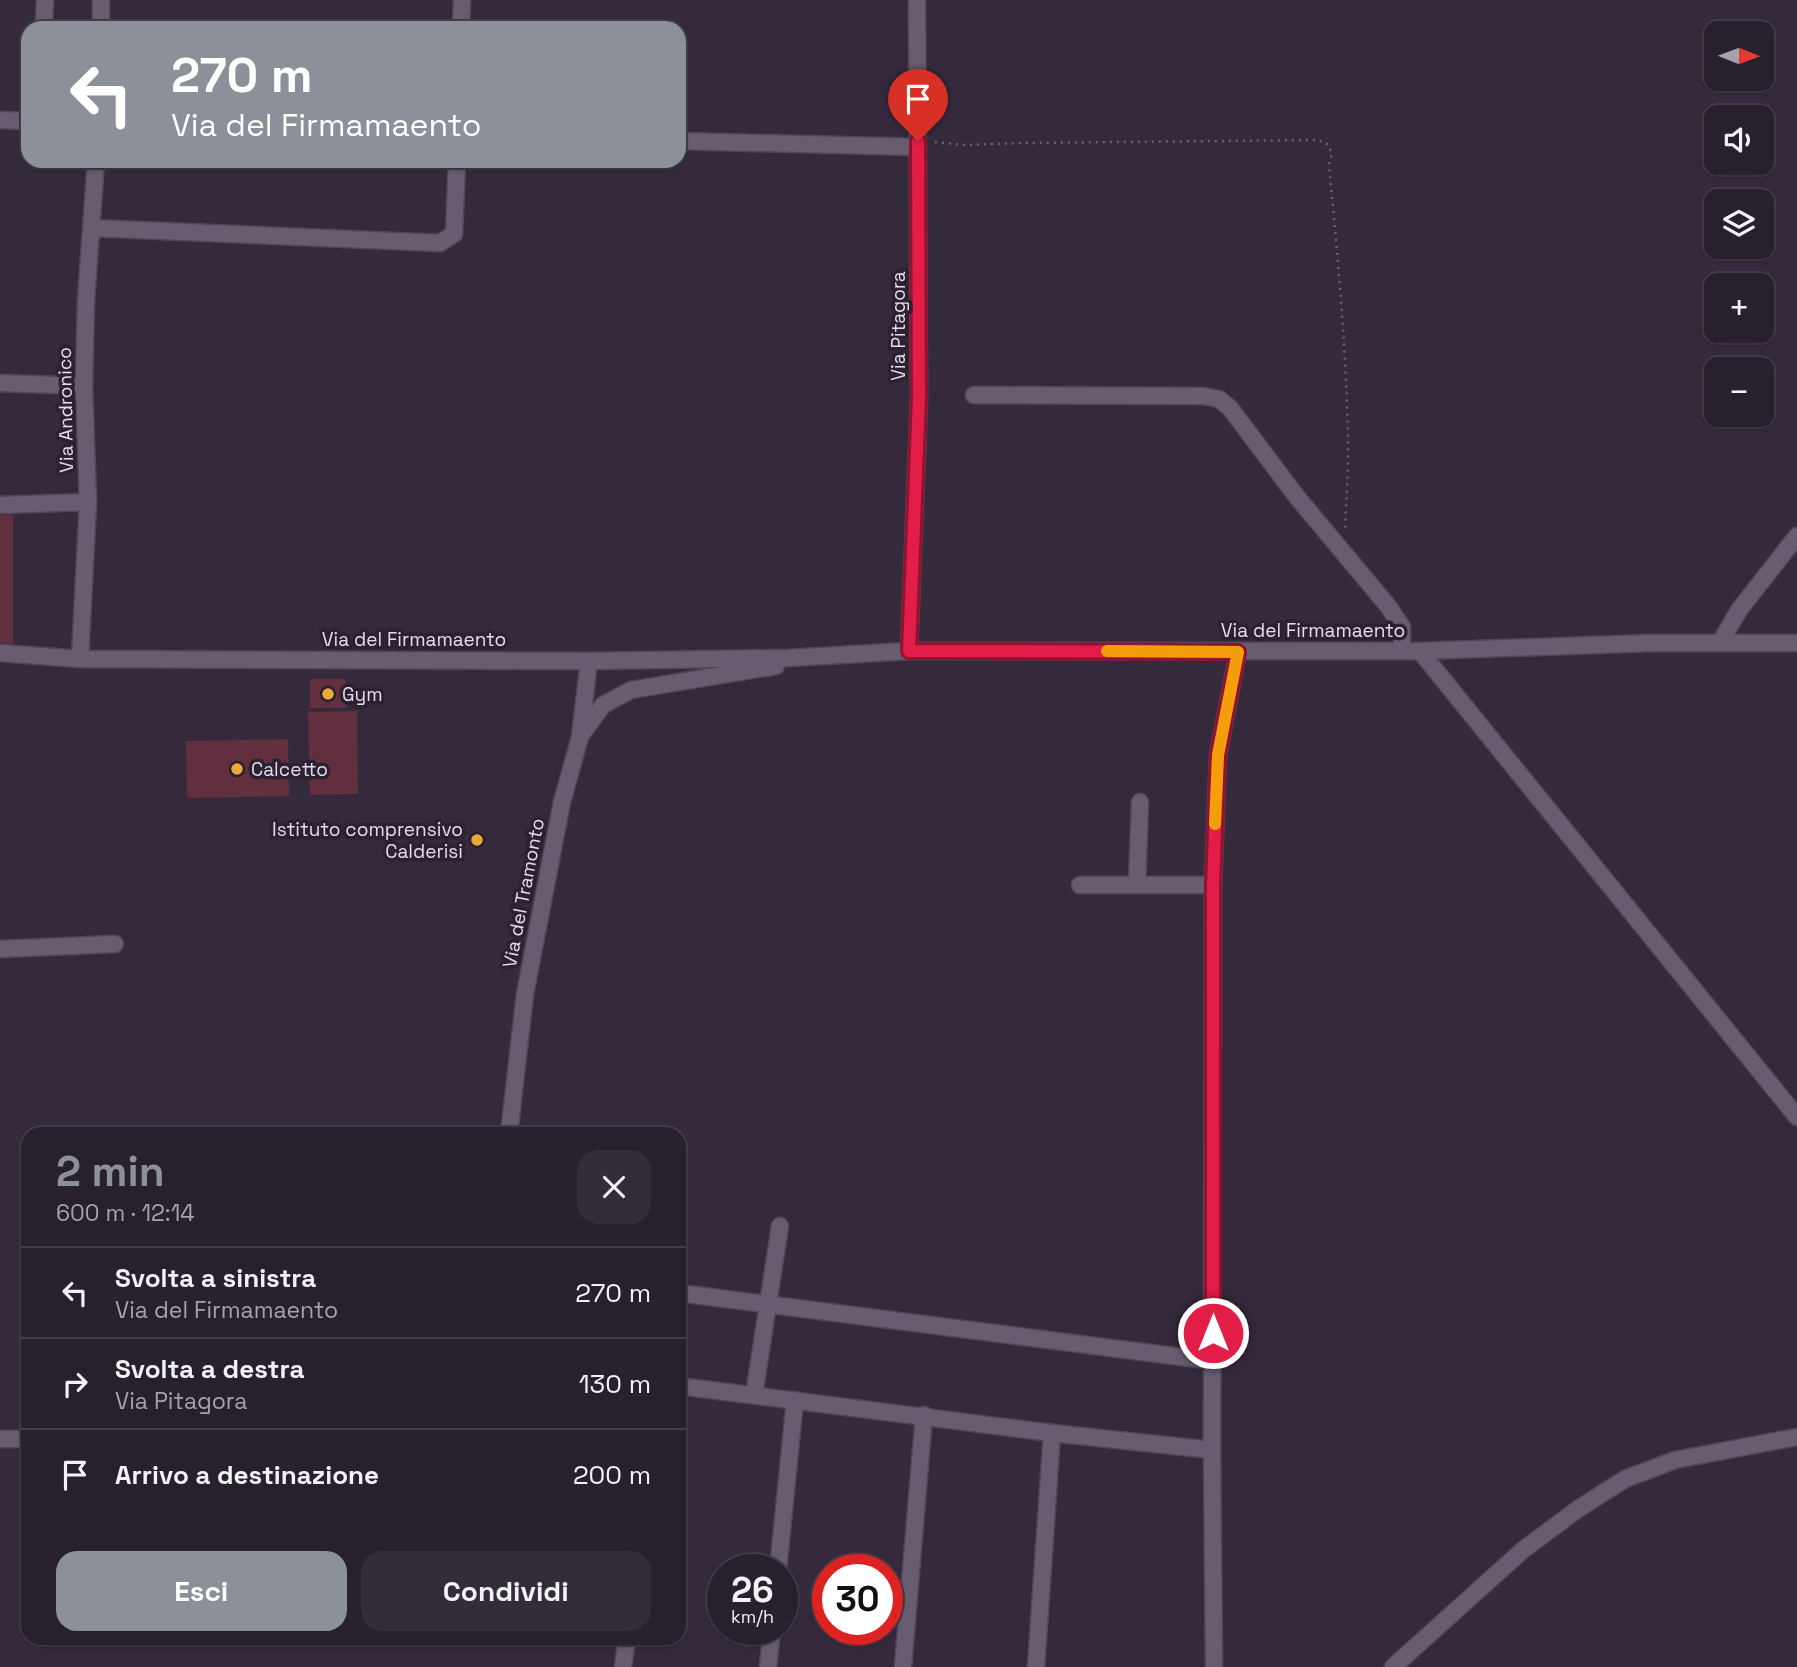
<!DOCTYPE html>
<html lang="it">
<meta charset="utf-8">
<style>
body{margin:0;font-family:"Space Grotesk",sans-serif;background:#342d39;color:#f1f3f6;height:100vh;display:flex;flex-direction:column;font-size:26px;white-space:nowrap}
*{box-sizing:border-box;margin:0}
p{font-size:23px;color:#a5a3aa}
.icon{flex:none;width:38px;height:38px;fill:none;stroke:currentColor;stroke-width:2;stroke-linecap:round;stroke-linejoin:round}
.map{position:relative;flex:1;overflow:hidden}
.panel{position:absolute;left:21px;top:1127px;width:665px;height:518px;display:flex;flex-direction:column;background:#28202d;border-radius:21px;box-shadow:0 2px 5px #0004,0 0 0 2px #443e49}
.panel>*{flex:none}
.guide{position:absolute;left:21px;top:21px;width:665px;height:147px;border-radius:21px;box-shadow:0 2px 5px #0004,0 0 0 2px #443e49;background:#8c9099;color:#fff;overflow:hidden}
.needle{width:46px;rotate:91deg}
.fabs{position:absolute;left:1704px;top:21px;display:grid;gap:14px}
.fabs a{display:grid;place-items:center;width:70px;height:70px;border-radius:14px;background:#28202d;box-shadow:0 2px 5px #0004,0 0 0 2px #443e49;font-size:35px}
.speed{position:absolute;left:707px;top:1554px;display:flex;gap:14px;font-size:35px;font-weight:700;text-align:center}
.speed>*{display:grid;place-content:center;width:91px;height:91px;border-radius:50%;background:#28202d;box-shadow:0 2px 5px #0004,0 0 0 2px #443e49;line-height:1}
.speed small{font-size:18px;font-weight:400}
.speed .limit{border:10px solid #d22;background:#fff;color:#111}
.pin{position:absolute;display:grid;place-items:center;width:60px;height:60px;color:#fff;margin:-72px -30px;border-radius:50% 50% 50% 0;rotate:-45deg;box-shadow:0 0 7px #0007}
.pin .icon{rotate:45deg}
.me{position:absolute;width:77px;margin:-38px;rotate:0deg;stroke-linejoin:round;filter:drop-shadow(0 0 5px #0008)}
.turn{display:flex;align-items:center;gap:24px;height:147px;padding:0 35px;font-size:32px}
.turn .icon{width:91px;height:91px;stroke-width:2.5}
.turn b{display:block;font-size:49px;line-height:60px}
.round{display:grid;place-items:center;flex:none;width:74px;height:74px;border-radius:21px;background:#342d39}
.overview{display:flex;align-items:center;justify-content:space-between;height:119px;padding:0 35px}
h1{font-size:42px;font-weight:700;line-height:52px;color:#8c9099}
.cta{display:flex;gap:14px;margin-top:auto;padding:14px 35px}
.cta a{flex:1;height:80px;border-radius:21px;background:#8c9099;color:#fff;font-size:28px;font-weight:700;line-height:80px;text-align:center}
.cta a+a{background:#342d39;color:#f1f3f6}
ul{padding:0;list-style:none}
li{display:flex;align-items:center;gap:21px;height:91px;padding:0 35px;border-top:2px solid #443e49}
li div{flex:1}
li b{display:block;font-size:26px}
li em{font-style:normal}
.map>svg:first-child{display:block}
</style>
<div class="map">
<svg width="1797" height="1667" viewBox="0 0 1797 1667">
<rect width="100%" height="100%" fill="#352a3c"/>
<path fill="#622f3e" d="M0 515H13V644L0 643Z
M310 679H346V708H310Z
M357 711 358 794 310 795 308 712Z
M288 739 289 796 187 798 186 741Z"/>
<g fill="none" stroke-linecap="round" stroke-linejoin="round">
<defs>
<path id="street" d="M44 28 45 0
M101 28V0
M461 28 462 0
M0 120 28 121
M679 141 918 147
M92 228 440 243 454 234 457 161
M0 383 84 386
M974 395 1203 396 1219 399 1230 408 1297 497 1388 606 1402 627V650
M0 505 88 502
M1720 643 1739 610 1797 536
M909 651 919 398 917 0
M1420 651 1797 1117
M0 653 80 659 589 661 788 658 909 651H1420L1650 643H1797
M80 659 88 502 84 386 86 300 96 161
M581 735 603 705 631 690 776 666
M1080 885H1213
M1137 885 1140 802
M0 949 115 944
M509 1134 525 994 562 802 580 737 589 661
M679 1293 1213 1361
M679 1386 1052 1433 1212 1450
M754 1395 780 1226
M0 1439H28
M778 1570 795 1400
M623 1667 627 1638
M768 1667 772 1629
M903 1667 924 1415
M1036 1667 1052 1433
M1214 1667 1212 1450 1213 885 1218 755 1238 652
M1393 1667 1523 1550 1578 1509 1625 1479 1675 1460 1797 1437"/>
</defs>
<use href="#street" stroke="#504856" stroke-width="19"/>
<path stroke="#6b6171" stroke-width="2.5" stroke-dasharray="2 5" stroke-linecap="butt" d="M935 142 965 145 1023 143 1318 140 1327 144 1332 153 1329 165C1338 260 1347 354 1348 449 1348 476 1346 503 1345 530"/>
<use href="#street" stroke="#685d70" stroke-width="16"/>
</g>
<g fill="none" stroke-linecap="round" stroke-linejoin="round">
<defs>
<path id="route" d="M918 141 919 398 909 651 1238 652 1218 755 1213 885V1333"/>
</defs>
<use href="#route" stroke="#92132f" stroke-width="18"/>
<use href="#route" stroke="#e11d48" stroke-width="12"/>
<path stroke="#f59e0b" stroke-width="12" d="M1107 651 1238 652 1218 755 1215 824"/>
</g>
<g fill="#eaaa38" stroke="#2b2131" stroke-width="2.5">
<circle cx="328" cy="694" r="7"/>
<circle cx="237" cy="769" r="7"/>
<circle cx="477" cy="840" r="7"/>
</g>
<g text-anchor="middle" stroke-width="7" stroke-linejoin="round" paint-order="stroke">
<g font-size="19" fill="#e4dde9" stroke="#2b2131">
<text transform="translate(898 326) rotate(-90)" y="7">Via Pitagora</text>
<text transform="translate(65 410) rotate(-91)" y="7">Via Andronico</text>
<text x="1313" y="637">Via del Firmamaento</text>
<text x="414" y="646">Via del Firmamaento</text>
<text transform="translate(523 893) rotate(-79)" y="7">Via del Tramonto</text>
</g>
<g font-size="19" fill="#e4dde9" stroke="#2b2131" text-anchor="start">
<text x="342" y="701">Gym</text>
<text x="251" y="776">Calcetto</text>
<text x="463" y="836" text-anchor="end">Istituto comprensivo<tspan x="463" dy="22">Calderisi</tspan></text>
</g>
</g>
</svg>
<div class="fabs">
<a><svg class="needle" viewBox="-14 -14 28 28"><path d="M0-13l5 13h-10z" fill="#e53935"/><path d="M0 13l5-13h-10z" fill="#a5a3aa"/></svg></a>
<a><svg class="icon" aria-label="sound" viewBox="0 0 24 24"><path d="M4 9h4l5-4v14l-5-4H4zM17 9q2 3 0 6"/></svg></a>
<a><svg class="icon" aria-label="layers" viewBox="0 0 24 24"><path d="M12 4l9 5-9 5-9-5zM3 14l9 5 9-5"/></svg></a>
<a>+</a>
<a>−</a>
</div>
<div class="speed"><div>26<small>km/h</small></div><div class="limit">30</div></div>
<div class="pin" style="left:918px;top:141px;background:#d93025"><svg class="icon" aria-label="arrive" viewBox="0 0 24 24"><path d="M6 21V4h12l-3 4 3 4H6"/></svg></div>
<svg class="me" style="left:1213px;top:1333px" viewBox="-20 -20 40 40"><circle r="17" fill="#e11d48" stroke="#fff" stroke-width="3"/><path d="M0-11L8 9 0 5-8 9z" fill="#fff"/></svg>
<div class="guide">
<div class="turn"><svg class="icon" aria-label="left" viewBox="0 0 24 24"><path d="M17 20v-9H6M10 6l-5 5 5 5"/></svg><div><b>270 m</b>Via del Firmamaento</div></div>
</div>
<section class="panel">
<div class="overview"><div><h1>2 min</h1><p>600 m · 12:14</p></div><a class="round"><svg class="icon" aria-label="close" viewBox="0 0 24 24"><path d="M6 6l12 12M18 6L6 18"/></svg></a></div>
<ul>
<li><svg class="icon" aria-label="left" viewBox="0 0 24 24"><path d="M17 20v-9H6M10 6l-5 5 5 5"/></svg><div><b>Svolta a sinistra</b><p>Via del Firmamaento</p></div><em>270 m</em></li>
<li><svg class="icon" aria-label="right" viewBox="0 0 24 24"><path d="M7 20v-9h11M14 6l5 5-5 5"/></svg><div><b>Svolta a destra</b><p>Via Pitagora</p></div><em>130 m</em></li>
<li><svg class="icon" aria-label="arrive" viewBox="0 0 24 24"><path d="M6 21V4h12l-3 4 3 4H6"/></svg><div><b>Arrivo a destinazione</b></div><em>200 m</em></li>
</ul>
<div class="cta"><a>Esci</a><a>Condividi</a></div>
</section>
</div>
